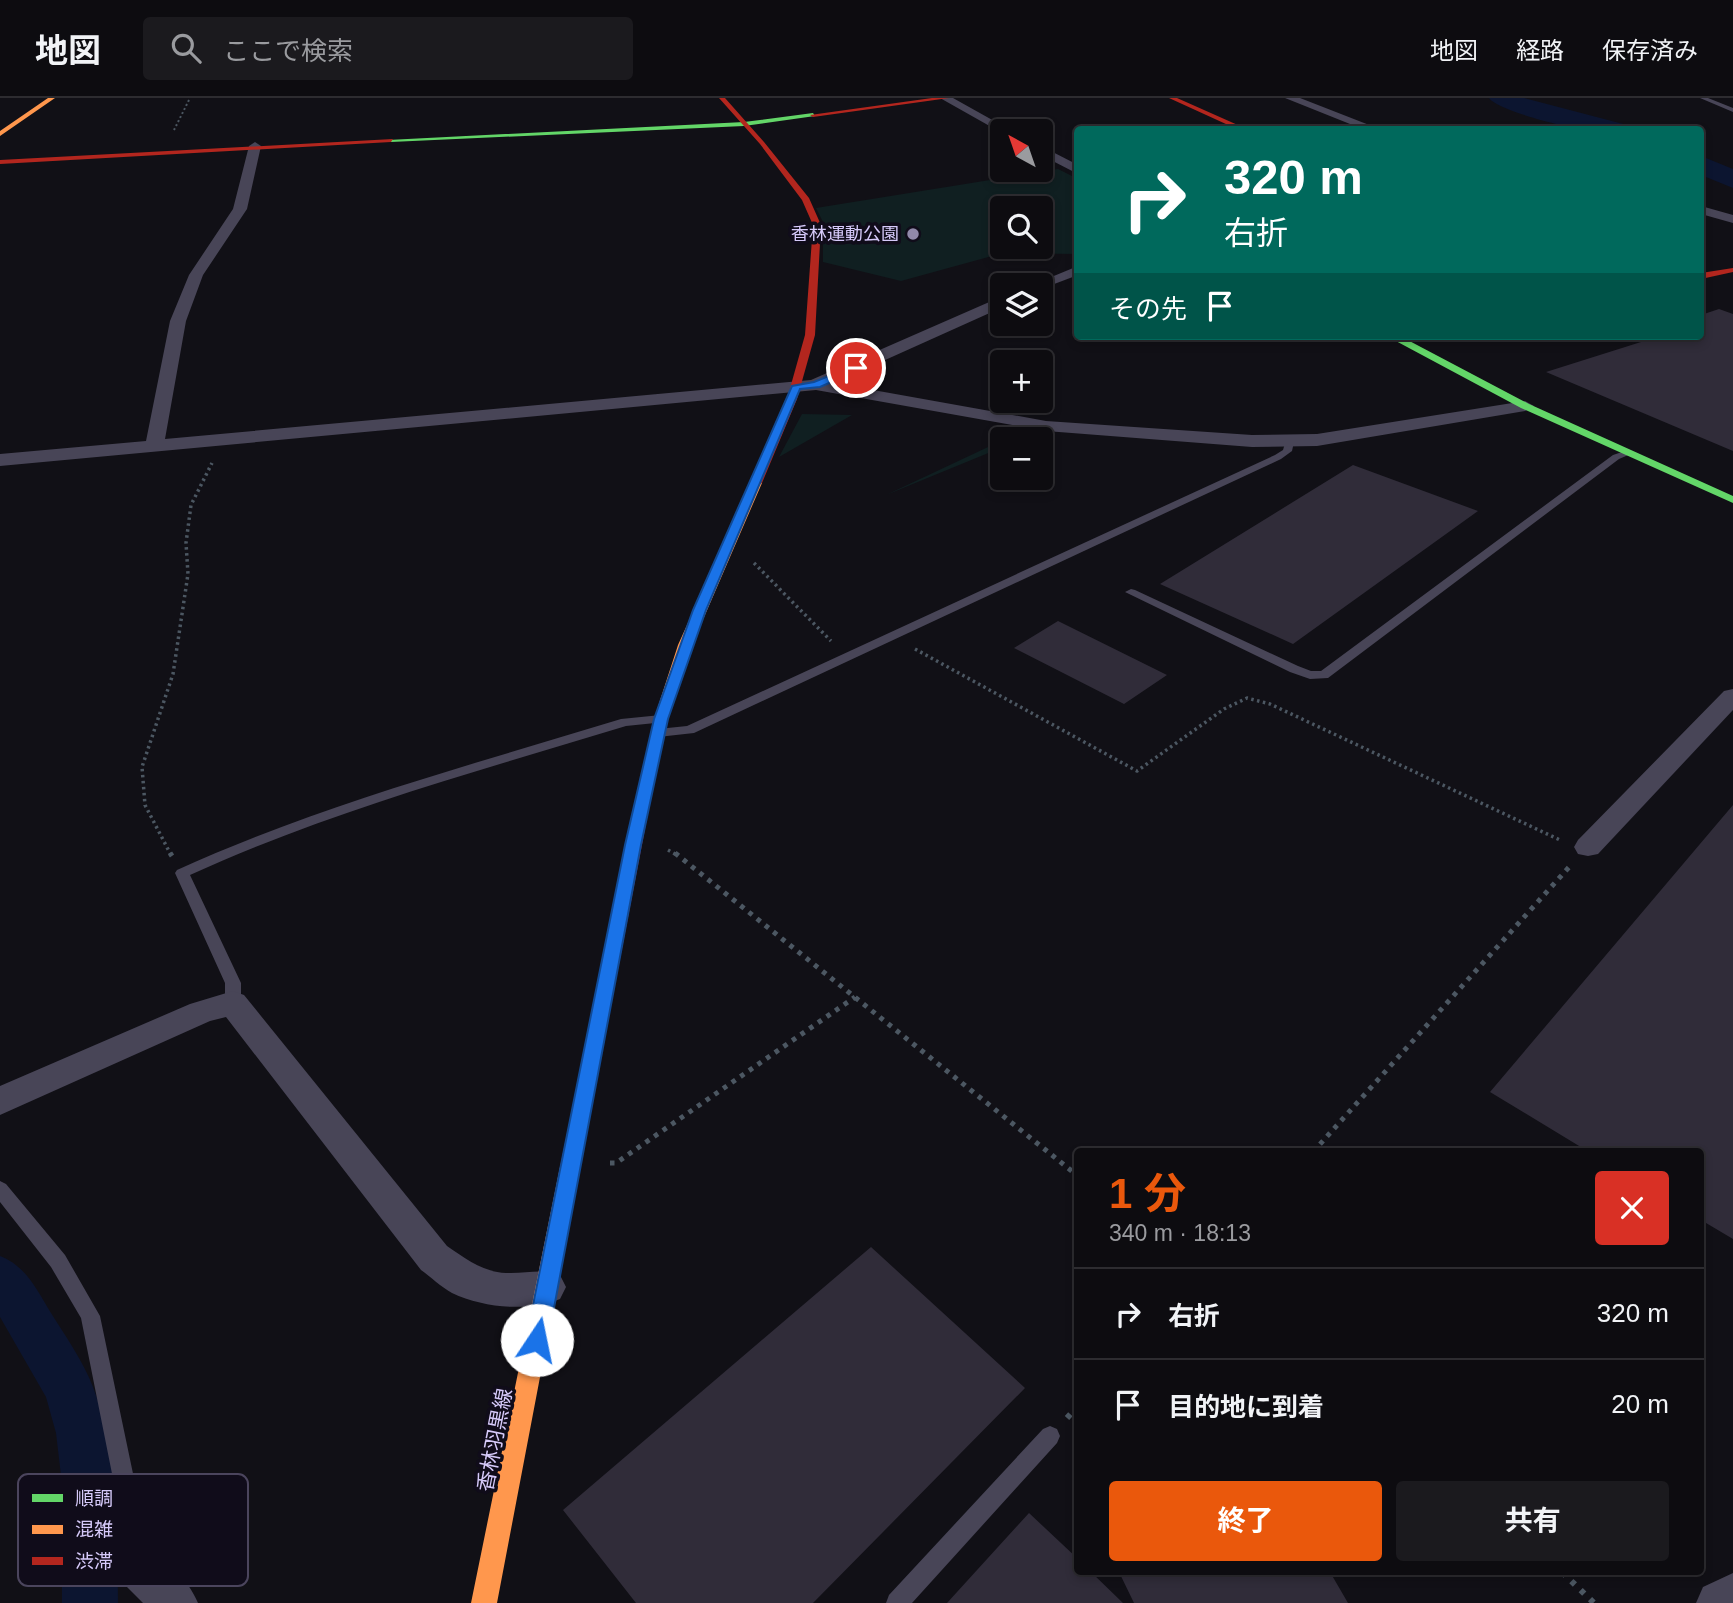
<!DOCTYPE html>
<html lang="ja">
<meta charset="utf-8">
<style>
body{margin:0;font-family:Helvetica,"Noto Sans JP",sans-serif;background:#1b1a1e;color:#f1f3f6;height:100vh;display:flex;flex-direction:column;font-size:26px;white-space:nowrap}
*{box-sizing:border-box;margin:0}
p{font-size:23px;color:#9a9b9f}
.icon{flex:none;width:38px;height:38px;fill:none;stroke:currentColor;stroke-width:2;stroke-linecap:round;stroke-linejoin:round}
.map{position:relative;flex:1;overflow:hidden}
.details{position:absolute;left:1074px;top:1050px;width:630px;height:427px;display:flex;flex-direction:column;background:#0d0c10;border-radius:7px;box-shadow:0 4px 10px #0003,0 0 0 2px #2d2c30}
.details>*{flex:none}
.banner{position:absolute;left:1074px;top:28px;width:630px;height:214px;border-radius:7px;box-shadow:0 4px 10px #0003,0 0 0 2px #2d2c30;background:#00695c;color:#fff;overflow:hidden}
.needle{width:46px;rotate:320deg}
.tools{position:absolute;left:990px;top:21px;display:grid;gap:14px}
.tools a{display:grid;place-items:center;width:63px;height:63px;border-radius:7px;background:#0d0c10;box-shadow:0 4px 10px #0003,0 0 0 2px #2d2c30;font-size:35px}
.pin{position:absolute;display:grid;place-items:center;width:60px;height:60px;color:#fff;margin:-30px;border:4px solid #fff;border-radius:50%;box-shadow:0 2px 7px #0007}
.me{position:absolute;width:77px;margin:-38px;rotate:11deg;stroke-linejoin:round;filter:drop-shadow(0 0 5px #0008)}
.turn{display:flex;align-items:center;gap:24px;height:147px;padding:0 35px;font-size:32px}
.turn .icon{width:91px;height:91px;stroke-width:2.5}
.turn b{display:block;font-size:49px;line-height:60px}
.then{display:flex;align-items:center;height:66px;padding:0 35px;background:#0003;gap:14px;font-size:26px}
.round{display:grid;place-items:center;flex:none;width:74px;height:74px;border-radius:7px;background:#1b1a1e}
.overview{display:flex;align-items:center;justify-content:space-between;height:119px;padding:0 35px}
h1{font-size:42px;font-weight:700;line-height:52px;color:#ea580c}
.cta{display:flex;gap:14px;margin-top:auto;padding:14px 35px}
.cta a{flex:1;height:80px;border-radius:7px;background:#ea580c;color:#fff;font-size:28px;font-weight:700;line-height:80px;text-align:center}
.cta a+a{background:#1b1a1e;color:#f1f3f6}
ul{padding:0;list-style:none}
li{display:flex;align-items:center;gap:21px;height:91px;padding:0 35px;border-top:2px solid #2d2c30}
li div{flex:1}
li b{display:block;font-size:26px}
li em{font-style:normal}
header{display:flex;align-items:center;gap:42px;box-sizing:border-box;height:98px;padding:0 35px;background:#0d0c10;border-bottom:2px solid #2d2c30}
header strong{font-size:33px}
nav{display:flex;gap:38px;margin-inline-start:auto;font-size:24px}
.search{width:490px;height:63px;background:#1b1a1e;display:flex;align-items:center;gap:18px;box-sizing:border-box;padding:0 24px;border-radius:7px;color:#9a9b9f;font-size:26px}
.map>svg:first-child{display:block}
</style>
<header>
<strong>地図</strong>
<div class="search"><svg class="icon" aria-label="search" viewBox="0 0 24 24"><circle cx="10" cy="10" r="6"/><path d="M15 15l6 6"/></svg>ここで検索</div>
<nav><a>地図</a><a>経路</a><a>保存済み</a></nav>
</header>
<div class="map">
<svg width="1733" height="1505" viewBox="0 0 1733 1505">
<rect width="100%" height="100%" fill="#111016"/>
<path fill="#101f21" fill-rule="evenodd" d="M1058 71 1078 81V156L1003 155 901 183 823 164V124L816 110ZM1003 110H1041V149H1003Z
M802 316 852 317 779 359Z
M1003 342V349L886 397Z"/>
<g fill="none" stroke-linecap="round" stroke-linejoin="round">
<path fill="#0c1530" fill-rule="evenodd" d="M0 1158C26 1168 37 1192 51 1215 66 1239 83 1263 93 1289 120 1358 117 1432 118 1505H62V1386L56 1335 46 1299 0 1219Z"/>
<path fill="#0c1530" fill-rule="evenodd" d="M1489 0H1524L1627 27 1630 32C1616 32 1601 33 1587 32 1569 30 1498 13 1489 0Z
M1701 58 1733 71V90L1701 77Z"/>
</g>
<path fill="#302c39" d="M1719 211 1733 216V353L1546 274 1660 238H1701V217Z
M1353 367 1478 413 1293 546 1160 486Z
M1058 523 1167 577 1124 606 1014 550Z
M1733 707V1141L1701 1122V1054H1589L1490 994Z
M871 1149 1025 1290 813 1505H636L563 1412Z
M1029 1415 1078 1461V1474H1091L1123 1505H947Z
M1119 1474H1330L1348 1505H1134Z"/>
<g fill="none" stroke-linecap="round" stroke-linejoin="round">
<path stroke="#4c5762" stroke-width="2" stroke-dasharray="2 2.5" stroke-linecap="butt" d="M174 32 190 0"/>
<path stroke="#4c5762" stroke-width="3.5" stroke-dasharray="2.5 3.5" stroke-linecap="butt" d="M754 465 831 543
M915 551 1137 673 1224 611 1247 600 1270 606 1560 742
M668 752 677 757
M171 757 145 707 142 669 173 576 188 476 186 445 191 407 212 365"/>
<path stroke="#4c5762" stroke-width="5" stroke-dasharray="4.5 6" stroke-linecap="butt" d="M170 755 172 758
M675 755 1078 1078
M1313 1054 1570 768
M610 1065H616L855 899"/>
<path stroke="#4c5762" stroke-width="6" stroke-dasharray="5 8" stroke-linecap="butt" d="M1067 1320 1078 1308
M1562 1474 1594 1505"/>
<path fill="#484557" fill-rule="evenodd" d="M1700 0H1708L1733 10V14Z
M1286 342 1294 344 1292 353 1281 361 694 635 658 639 652 635 658 631 687 628 1275 357 1283 352Z
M1628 352 1633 355 1619 361 1328 580 1310 581 1290 574 1125 494 1131 491 1135 492 1298 568 1311 573H1321L1613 357Z
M661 617 665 618 667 621 665 624 626 628C479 673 330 713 190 777L241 885V905L239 909H227L225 905V885L175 775 177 772C320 707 471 667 621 621Z
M0 1083 6 1086 65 1157 100 1218 153 1471 150 1479 142 1482 134 1479 131 1471 81 1220 51 1169 0 1104Z
M1050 1328 1057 1331 1060 1338 1057 1345 912 1505H886L889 1497 1043 1331Z"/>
<path fill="#484557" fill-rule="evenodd" d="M940 0H953L1012 33 1002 35Z
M1285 0H1300L1382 32H1365Z
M255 44 261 48 247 111 203 177 186 223 165 341 811 282 1003 198V209L834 285 1046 323 1252 337 1317 336 1525 303 1534 308 1525 313 1317 348 1252 349 1046 333 816 292 0 368V356L146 343 170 223 189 177 233 111 249 48Z
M1041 48 1078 67V76L1041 57Z
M1701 108 1733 117V125L1701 116Z
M1078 168V177L1041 191V187H1032Z
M1733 591V612L1598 756 1588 758 1578 756 1574 749 1578 742 1724 593Z
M233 893 244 897 447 1148C466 1161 483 1174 506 1175 526 1176 542 1170 560 1177L566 1189 560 1201C527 1214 484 1210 452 1195 441 1189 431 1179 421 1172L226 919 210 923 0 1017V988L190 906Z
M143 1451C167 1461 188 1481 198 1505H143L127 1489 121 1473 127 1457Z
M1733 1475V1505H1696L1703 1489Z"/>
<path fill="#63d668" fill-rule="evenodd" d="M813 15 815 18 744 28 391 44 388 42 744 24Z
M1394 238H1400L1529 306 1733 398V405L1521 310 1394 242Z"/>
<path fill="#ff974d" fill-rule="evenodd" d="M48 0H55L0 38V33Z
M752 383 762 385 692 547 668 621 655 679 653 682H643L641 679 654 621 678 547Z
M570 1061 577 1063 580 1069 497 1505H471L560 1069 563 1063Z"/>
<path fill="#b3261e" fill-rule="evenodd" d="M719 0H725L764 44 809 100 821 127 815 237 797 301 762 385 756 388 750 385 787 301 805 237 813 127 802 102 760 46Z
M932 0H949L813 19 810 17Z
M1169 0H1177L1249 32H1239Z
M393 41 391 44 0 66V62Z
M1733 170V174L1701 181V175Z
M648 674 655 679 580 1069 577 1075 570 1077 563 1075 560 1069 641 679Z"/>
</g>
<path fill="#1a73e8" stroke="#114b97" stroke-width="2" d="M856 267 859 268V272L820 289 800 291 706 512 668 621 641 747 548 1242 545 1249 537 1252 529 1249 526 1242 625 747 654 621 693 512 792 288 814 284Z"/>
<circle fill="#9189aa" stroke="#100c1a" stroke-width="2.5" cx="913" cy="136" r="7"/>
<g text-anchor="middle" stroke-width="7" stroke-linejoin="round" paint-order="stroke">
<g font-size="18" fill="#d6cafa" stroke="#100c1a" text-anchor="end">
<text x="899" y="142">香林運動公園</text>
</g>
<g font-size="21" fill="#d6cafa" stroke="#100c1a">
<text transform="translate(495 1342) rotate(-79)" y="7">香林羽黒線</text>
</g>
</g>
<rect x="18" y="1376" width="230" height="112" rx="10" fill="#100c1a" stroke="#4b455d" stroke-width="2"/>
<rect x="32" y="1396" width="31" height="8" fill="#63d668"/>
<rect x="32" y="1427" width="31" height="9" fill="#ff974d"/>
<rect x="32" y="1459" width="31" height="8" fill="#b3261e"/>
<g font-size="19" fill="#d6cafa">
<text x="75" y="1407">順調</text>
<text x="75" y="1438">混雑</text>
<text x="75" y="1470">渋滞</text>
</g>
</svg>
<div class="tools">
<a><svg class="needle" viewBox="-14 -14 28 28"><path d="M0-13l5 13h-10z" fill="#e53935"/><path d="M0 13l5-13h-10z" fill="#9a9b9f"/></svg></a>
<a><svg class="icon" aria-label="search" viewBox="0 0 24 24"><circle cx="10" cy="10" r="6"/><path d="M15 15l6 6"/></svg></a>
<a><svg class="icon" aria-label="layers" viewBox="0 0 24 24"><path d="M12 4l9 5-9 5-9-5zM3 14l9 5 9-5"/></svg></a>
<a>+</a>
<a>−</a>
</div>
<div class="pin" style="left:856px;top:270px;background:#d93025"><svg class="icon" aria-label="arrive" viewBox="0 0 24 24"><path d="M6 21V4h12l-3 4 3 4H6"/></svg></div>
<svg class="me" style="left:537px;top:1242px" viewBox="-20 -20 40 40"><circle r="19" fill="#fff"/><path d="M0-13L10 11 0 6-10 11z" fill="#1a73e8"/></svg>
<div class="banner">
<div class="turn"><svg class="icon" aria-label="right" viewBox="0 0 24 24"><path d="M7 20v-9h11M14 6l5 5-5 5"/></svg><div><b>320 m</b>右折</div></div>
<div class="then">その先<svg class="icon" aria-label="arrive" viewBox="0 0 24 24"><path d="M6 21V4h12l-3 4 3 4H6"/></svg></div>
</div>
<section class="details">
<div class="overview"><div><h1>1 分</h1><p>340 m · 18:13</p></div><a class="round" style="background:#d93025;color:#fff"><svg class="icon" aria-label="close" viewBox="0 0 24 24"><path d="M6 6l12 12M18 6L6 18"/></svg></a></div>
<ul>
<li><svg class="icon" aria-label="right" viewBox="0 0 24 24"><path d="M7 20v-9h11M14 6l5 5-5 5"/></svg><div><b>右折</b></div><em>320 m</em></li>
<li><svg class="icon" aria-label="arrive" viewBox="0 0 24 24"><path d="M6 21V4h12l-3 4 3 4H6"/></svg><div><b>目的地に到着</b></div><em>20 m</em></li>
</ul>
<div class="cta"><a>終了</a><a>共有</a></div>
</section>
</div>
